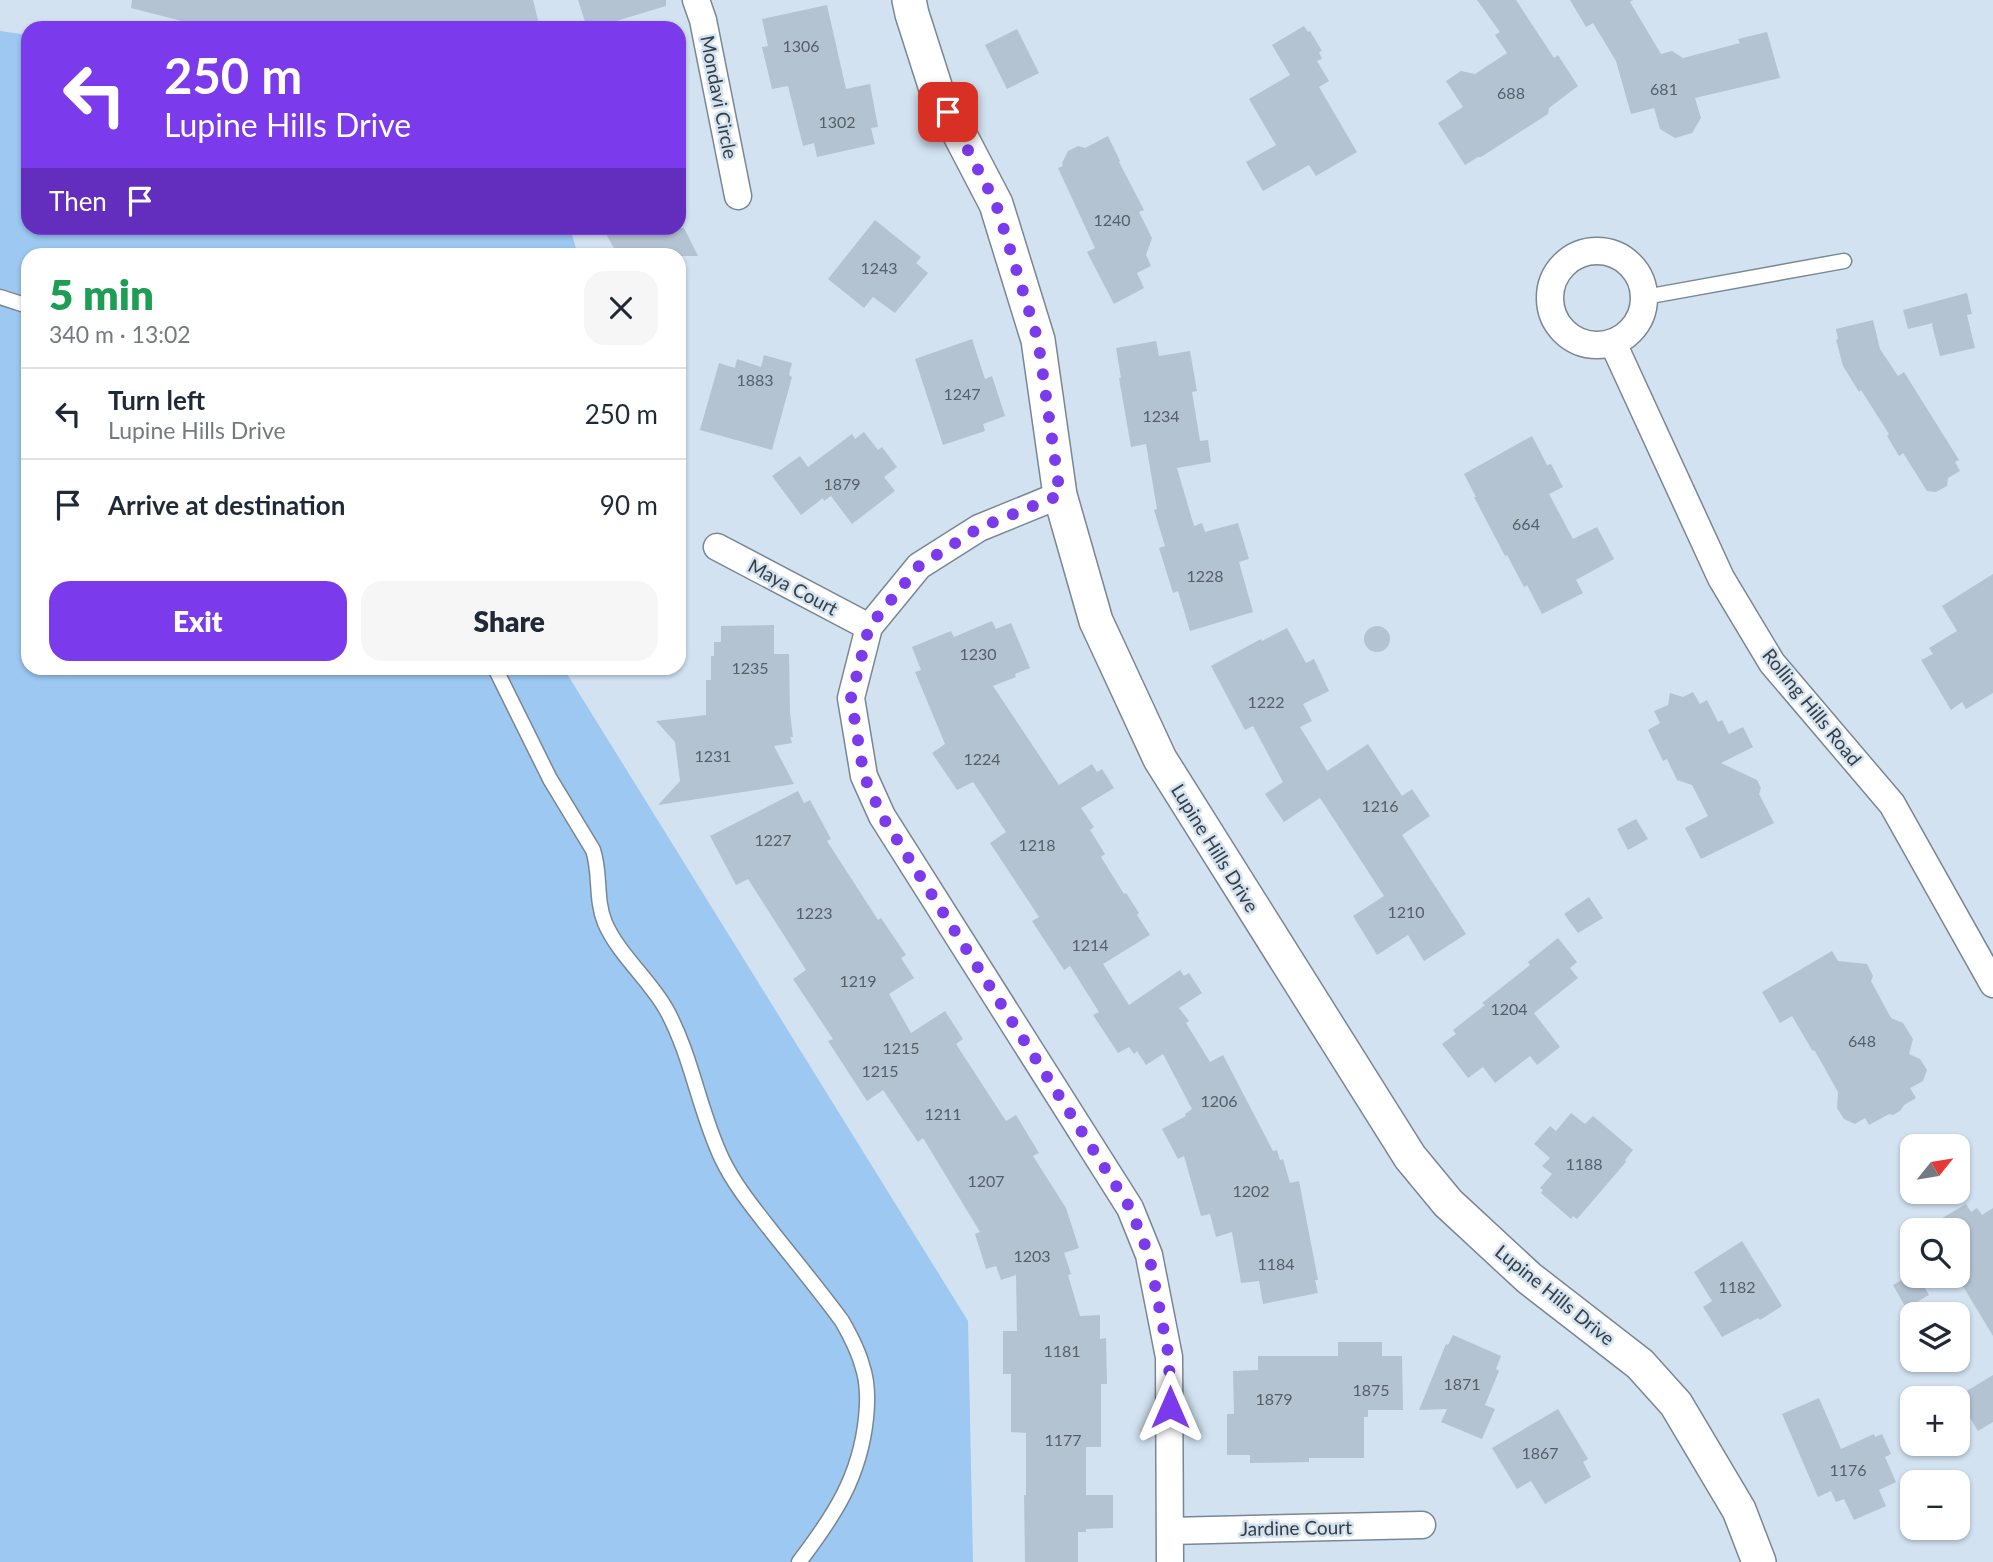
<!DOCTYPE html>
<meta charset="utf-8">
<style>
body{margin:0;font-family:Lato,sans-serif;background:#f6f6f7;color:#1f2937;height:100vh;display:flex;flex-direction:column;font-size:26px;white-space:nowrap}
*{box-sizing:border-box;margin:0}
p{font-size:23px;color:#747a83}
.icon{flex:none;width:38px;height:38px;fill:none;stroke:currentColor;stroke-width:2;stroke-linecap:round;stroke-linejoin:round}
.map{position:relative;flex:1;overflow:hidden}
.side{position:absolute;left:21px;top:248px;width:665px;height:427px;display:flex;flex-direction:column;background:#fff;border-radius:21px;box-shadow:0 2px 5px #0004}
.side>*{flex:none}
.guide{position:absolute;left:21px;top:21px;width:665px;height:214px;border-radius:21px;box-shadow:0 2px 5px #0004;background:#7c3aed;color:#fff;overflow:hidden}
.needle{width:46px;rotate:60deg}
.tools{position:absolute;left:1900px;top:1134px;display:grid;gap:14px}
.tools a{display:grid;place-items:center;width:70px;height:70px;border-radius:14px;background:#fff;box-shadow:0 2px 5px #0004;font-size:35px}
.pin{position:absolute;display:grid;place-items:center;width:60px;height:60px;color:#fff;margin:-30px;border-radius:14px;box-shadow:0 4px 10px #0006}
.me{position:absolute;width:77px;margin:-38px;rotate:0deg;stroke-linejoin:round;filter:drop-shadow(0 0 5px #0008)}
.turn{display:flex;align-items:center;gap:24px;height:147px;padding:0 28px;font-size:32px}
.turn .icon{width:91px;height:91px;stroke-width:2.5}
.turn b{display:block;font-size:49px;line-height:60px}
.then{display:flex;align-items:center;height:66px;padding:0 28px;background:#0003;gap:14px;font-size:26px}
.round{display:grid;place-items:center;flex:none;width:74px;height:74px;border-radius:21px;background:#f6f6f7}
.headline{display:flex;align-items:center;justify-content:space-between;height:119px;padding:0 28px}
h1{font-size:42px;font-weight:800;line-height:52px;color:#1e9e55}
.cta{display:flex;gap:14px;margin-top:auto;padding:14px 28px}
.cta a{flex:1;height:80px;border-radius:21px;background:#7c3aed;color:#fff;font-size:28px;font-weight:800;line-height:80px;text-align:center}
.cta a+a{background:#f6f6f7;color:#1f2937}
ul{padding:0;list-style:none}
li{display:flex;align-items:center;gap:21px;height:91px;padding:0 28px;border-top:2px solid #e0e1e3}
li div{flex:1}
li b{display:block;font-size:26px}
li em{font-style:normal}
.map>svg:first-child{display:block}
</style>
<div class="map">
<svg width="1993" height="1562" viewBox="0 0 1993 1562">
<rect width="100%" height="100%" fill="#d2e2f1"/>
<path fill="#9cc8f1" d="M0 31 28 35V228H570L578 255 28 256V668L564 669 968 1321 973 1562H0Z"/>
<path fill="#b4c3d2" d="M132 0H533L540 28H209L131 8Z
M578 0H666V6L593 28H587Z
M1477 0H1516L1554 58 1558 55 1578 86 1549 108 1548 114 1481 157H1478L1465 165 1438 123 1463 107 1446 81 1461 71 1475 74 1507 53 1495 35 1500 32Z
M1570 0H1633L1630 2 1661 54 1672 51 1683 58 1740 43 1738 39 1767 32 1780 78 1695 98 1701 118 1692 133 1675 138 1660 129 1654 108 1631 114 1616 61 1593 23 1586 27Z
M827 5 846 89 870 84 878 127 871 128 875 144 817 157 814 143 803 146 788 86 772 89 762 47 768 46 762 19Z
M1304 26 1308 32 1310 31 1322 51 1319 52 1322 59 1317 61 1329 81 1319 87 1357 152 1316 176 1309 165 1263 191 1246 162 1276 145 1249 99 1290 75 1272 45Z
M1017 29 1039 73 1007 89 985 45Z
M1108 136 1120 161 1119 162 1144 210 1139 212 1152 238 1146 255 1151 266 1137 273 1144 288 1114 304 1087 252 1095 248 1058 168 1063 166 1062 163 1068 151 1078 146 1085 148Z
M875 220 921 257 916 263 928 273 895 313 873 297 864 308 828 279Z
M603 228H684L698 256H618Z
M1967 293 1972 314 1967 315 1975 348 1940 356 1932 325 1933 323 1908 329 1903 310Z
M1873 320 1880 349 1898 376 1904 372 1959 460 1955 462 1960 471 1948 478 1947 486 1936 492 1927 491 1903 453 1899 456 1887 436 1889 434 1861 390 1859 392 1843 366 1836 340 1838 339 1836 329Z
M972 339 985 379 992 376 1005 416 983 424 985 431 943 445 915 359Z
M1156 341 1159 356 1190 351 1197 391 1192 392 1200 441 1208 440 1211 462 1177 468 1194 526 1202 523 1205 532 1238 523 1249 559 1239 562 1253 612 1190 631 1178 591 1173 593 1159 548 1165 546 1154 510 1157 509 1146 444 1131 447 1119 378H1121L1116 348Z
M764 355 792 363 789 375 792 377 772 450 700 430 719 363 735 368 737 359 761 367Z
M864 432 878 450 882 447 897 467 884 477 895 491 852 524 831 496 824 501 823 498 801 515 772 476 800 456 808 467 852 434 855 439Z
M1532 436 1547 465 1551 464 1563 487 1549 494 1573 539 1597 527 1614 559 1576 580 1583 593 1542 614 1527 585 1524 587 1507 555 1505 556 1474 497H1476L1464 474Z
M1993 574V693L1966 709 1962 702 1951 710 1921 660 1933 654 1929 648 1957 631 1942 606Z
M992 621 996 629 1011 623 1030 668 1015 674 1016 677 993 686 1059 785 1092 764 1097 772 1102 769 1114 788 1081 808 1094 827 1090 830 1105 854 1101 857 1124 894 1126 893 1139 913 1137 915 1150 935 1103 964 1129 1005 1180 970 1184 976 1189 973 1202 993 1179 1008 1189 1021 1186 1023 1210 1062 1223 1055 1273 1151 1277 1150 1280 1160 1283 1159 1290 1183 1299 1181 1318 1280H1315L1318 1293 1263 1304 1259 1281 1241 1283 1232 1232 1216 1237 1210 1214 1201 1216 1184 1156 1178 1159 1162 1129 1186 1116 1185 1114 1192 1109 1163 1054 1146 1065 1137 1051 1134 1054 1129 1047 1118 1053 1093 1015 1099 1012 1070 966 1064 970 1032 921 1039 917 990 843 1006 832 973 782 957 790 932 753 945 744 915 672 921 670 912 647 951 631 954 637Z
M774 625V654H789L790 713 793 737H790L792 743 774 746 794 784 658 805 680 781 675 742 656 721 706 715V680H711V656H714V642H721V626Z
M1364 639a13 13 0 1 1 26 0a13 13 0 1 1-26 0Z
M1287 628 1306 663 1314 659 1329 691 1303 704 1312 721 1300 727 1327 771 1368 744 1402 796 1412 789 1430 816 1402 835 1466 934 1424 961 1408 935 1377 955 1353 916 1384 896 1320 798 1284 822 1265 794 1283 782 1253 726 1245 730 1211 666 1261 639 1262 641Z
M1693 692 1700 704 1707 700 1718 722 1722 720 1729 734 1743 727 1753 747 1721 763 1757 780 1761 788 1759 794 1774 823 1701 859 1685 828 1708 816 1692 785 1677 780 1667 759 1663 761 1648 730 1660 723 1654 711 1668 705 1670 693 1683 697Z
M798 791 804 803 810 800 831 839 827 841 878 920 881 918 906 955 901 958 914 978 889 994 911 1033 945 1011 963 1039 956 1044 1006 1121 1016 1115 1039 1153 1033 1156 1066 1208 1079 1248 1064 1253 1071 1274 1068 1275 1080 1316 1100 1315V1339L1106 1338 1107 1384H1101V1447H1086V1495H1113V1528L1086 1529V1532H1078V1562H1025L1024 1495H1026V1433L1011 1432V1374H1003V1331H1017L1016 1275 1001 1280 996 1266 986 1269 975 1234 980 1232 923 1138 918 1142 883 1090 867 1101 828 1041 833 1039 793 979 806 970 748 879 736 885 710 836Z
M1636 819 1648 839 1628 850 1617 829Z
M1589 897 1603 918 1578 933 1564 914Z
M1558 938 1577 962 1570 968 1578 978 1534 1013 1560 1047 1537 1065 1530 1056 1495 1083 1483 1067 1468 1078 1442 1044 1456 1034 1453 1030 1485 1005 1482 1003 1530 965 1528 962Z
M1832 951 1838 961 1867 964 1873 976 1871 981 1891 1018 1903 1023 1913 1039 1909 1054 1920 1059 1927 1070 1923 1081 1910 1088 1916 1098 1904 1105 1900 1111 1893 1115 1889 1114 1869 1125 1865 1118 1855 1124 1844 1119 1837 1108 1838 1092 1815 1051 1812 1050 1792 1016 1780 1023 1762 992Z
M1571 1113 1585 1124 1593 1116 1633 1150 1625 1160 1626 1162 1577 1219 1573 1216 1571 1219 1541 1193 1543 1190 1540 1188 1552 1174 1542 1166 1550 1158 1534 1144 1550 1126 1556 1131Z
M1966 1204 1971 1212 1977 1208 1982 1215 1993 1208V1336L1958 1278V1230H1922Z
M1742 1241 1782 1306 1760 1320 1758 1318 1722 1337 1703 1307 1712 1301 1694 1272Z
M1913 1274V1276H1918L1929 1295 1906 1308 1893 1285Z
M1453 1335 1501 1356 1496 1369 1499 1371 1485 1405 1495 1409 1482 1439 1441 1422 1447 1409 1419 1410 1446 1344 1448 1345Z
M1338 1342H1382V1356H1402L1403 1410H1368V1417H1364V1458H1309V1462L1250 1463V1455H1227V1414H1234L1233 1371 1258 1370V1356H1338Z
M1993 1375V1422L1978 1431 1957 1397Z
M1819 1398 1841 1449 1874 1434 1875 1437 1882 1434 1891 1454 1885 1457 1896 1482 1879 1490 1886 1506 1854 1520 1844 1499 1836 1502 1831 1491 1818 1497 1782 1414Z
M1558 1409 1588 1459 1583 1462 1591 1477 1545 1504 1531 1481 1517 1489 1492 1448Z"/>
<g fill="none" stroke-linecap="round" stroke-linejoin="round">
<defs>
<path id="service" d="M0 297 28 306
M1645 297 1844 261
M495 668 550 779 593 850C601 873 595 899 605 923 619 955 649 979 666 1009 692 1056 699 1111 722 1159 735 1186 755 1210 773 1233 796 1262 820 1291 842 1321 850 1335 858 1350 862 1365 868 1382 868 1400 866 1418 860 1477 834 1516 799 1562"/>
<path id="minor" d="M696 0 703 20 738 196
M1550 298a47 47 0 1 1 94 0a47 47 0 1 1-94 0Z
M1613 343 1721 578 1772 663 1892 804 1993 984
M1060 495 979 528 919 566 869 627 851 698 864 776 882 816 1130 1208 1149 1255 1169 1357 1170 1562
M717 547 869 627
M1170 1531 1422 1525"/>
<path id="tertiary" d="M909 0 912 14 936 89 996 204 1038 340 1060 495 1096 621 1103 636 1160 759 1410 1157 1448 1203 1529 1278 1640 1364 1676 1404 1739 1510 1759 1562"/>
</defs>
<use href="#service" stroke="#798794" stroke-width="17"/>
<use href="#minor" stroke="#798794" stroke-width="29"/>
<use href="#tertiary" stroke="#798794" stroke-width="36"/>
<use href="#service" stroke="#fff" stroke-width="14"/>
<use href="#minor" stroke="#fff" stroke-width="26"/>
<use href="#tertiary" stroke="#fff" stroke-width="33"/>
</g>
<g fill="none" stroke-linecap="round" stroke-linejoin="round">
<path stroke="#7c3aed" stroke-width="12" stroke-dasharray="0 21.6" d="M948 112 996 204 1038 340 1060 495 979 528 919 566 869 627 851 698 864 776 882 816 1130 1208 1149 1255 1169 1357 1170 1407"/>
</g>
<g text-anchor="middle" stroke-width="5" stroke-linejoin="round" paint-order="stroke">
<g font-size="16" fill="#565f67">
<text x="801" y="52">1306</text>
<text x="1664" y="95">681</text>
<text x="1511" y="99">688</text>
<text x="837" y="128">1302</text>
<text x="1112" y="226">1240</text>
<text x="879" y="274">1243</text>
<text x="755" y="386">1883</text>
<text x="962" y="400">1247</text>
<text x="1161" y="422">1234</text>
<text x="842" y="490">1879</text>
<text x="1526" y="530">664</text>
<text x="1205" y="582">1228</text>
<text x="978" y="660">1230</text>
<text x="750" y="674">1235</text>
<text x="1266" y="708">1222</text>
<text x="713" y="762">1231</text>
<text x="982" y="765">1224</text>
<text x="1380" y="812">1216</text>
<text x="773" y="846">1227</text>
<text x="1037" y="851">1218</text>
<text x="1406" y="918">1210</text>
<text x="814" y="919">1223</text>
<text x="1090" y="951">1214</text>
<text x="858" y="987">1219</text>
<text x="1509" y="1015">1204</text>
<text x="1862" y="1047">648</text>
<text x="901" y="1054">1215</text>
<text x="880" y="1077">1215</text>
<text x="1219" y="1107">1206</text>
<text x="943" y="1120">1211</text>
<text x="1584" y="1170">1188</text>
<text x="986" y="1187">1207</text>
<text x="1251" y="1197">1202</text>
<text x="1032" y="1262">1203</text>
<text x="1276" y="1270">1184</text>
<text x="1737" y="1293">1182</text>
<text x="1062" y="1357">1181</text>
<text x="1462" y="1390">1871</text>
<text x="1371" y="1396">1875</text>
<text x="1274" y="1405">1879</text>
<text x="1063" y="1446">1177</text>
<text x="1540" y="1459">1867</text>
<text x="1848" y="1476">1176</text>
</g>
<g font-size="19" fill="#373e43" stroke="#d2e2f1">
<text transform="translate(719 97) rotate(79)" y="7">Mondavi Circle</text>
<text transform="translate(793 587) rotate(28)" y="7">Maya Court</text>
<text transform="translate(1812 707) rotate(51)" y="7">Rolling Hills Road</text>
<text transform="translate(1215 848) rotate(58)" y="7">Lupine Hills Drive</text>
<text transform="translate(1555 1295) rotate(39)" y="7">Lupine Hills Drive</text>
<text transform="translate(1296 1528) rotate(-1)" y="7">Jardine Court</text>
</g>
</g>
</svg>
<div class="tools">
<a><svg class="needle" viewBox="-14 -14 28 28"><path d="M0-13l5 13h-10z" fill="#e53935"/><path d="M0 13l5-13h-10z" fill="#747a83"/></svg></a>
<a><svg class="icon" aria-label="search" viewBox="0 0 24 24"><circle cx="10" cy="10" r="6"/><path d="M15 15l6 6"/></svg></a>
<a><svg class="icon" aria-label="layers" viewBox="0 0 24 24"><path d="M12 4l9 5-9 5-9-5zM3 14l9 5 9-5"/></svg></a>
<a>+</a>
<a>−</a>
</div>
<div class="pin" style="left:948px;top:112px;background:#d93025"><svg class="icon" aria-label="arrive" viewBox="0 0 24 24"><path d="M6 21V4h12l-3 4 3 4H6"/></svg></div>
<svg class="me" style="left:1170px;top:1407px" viewBox="-20 -20 40 40"><path d="M0-17L14 15 0 8-14 15z" fill="#7c3aed" stroke="#fff" stroke-width="4"/></svg>
<div class="guide">
<div class="turn"><svg class="icon" aria-label="left" viewBox="0 0 24 24"><path d="M17 20v-9H6M10 6l-5 5 5 5"/></svg><div><b>250 m</b>Lupine Hills Drive</div></div>
<div class="then">Then<svg class="icon" aria-label="arrive" viewBox="0 0 24 24"><path d="M6 21V4h12l-3 4 3 4H6"/></svg></div>
</div>
<section class="side">
<div class="headline"><div><h1>5 min</h1><p>340 m · 13:02</p></div><a class="round"><svg class="icon" aria-label="close" viewBox="0 0 24 24"><path d="M6 6l12 12M18 6L6 18"/></svg></a></div>
<ul>
<li><svg class="icon" aria-label="left" viewBox="0 0 24 24"><path d="M17 20v-9H6M10 6l-5 5 5 5"/></svg><div><b>Turn left</b><p>Lupine Hills Drive</p></div><em>250 m</em></li>
<li><svg class="icon" aria-label="arrive" viewBox="0 0 24 24"><path d="M6 21V4h12l-3 4 3 4H6"/></svg><div><b>Arrive at destination</b></div><em>90 m</em></li>
</ul>
<div class="cta"><a>Exit</a><a>Share</a></div>
</section>
</div>
